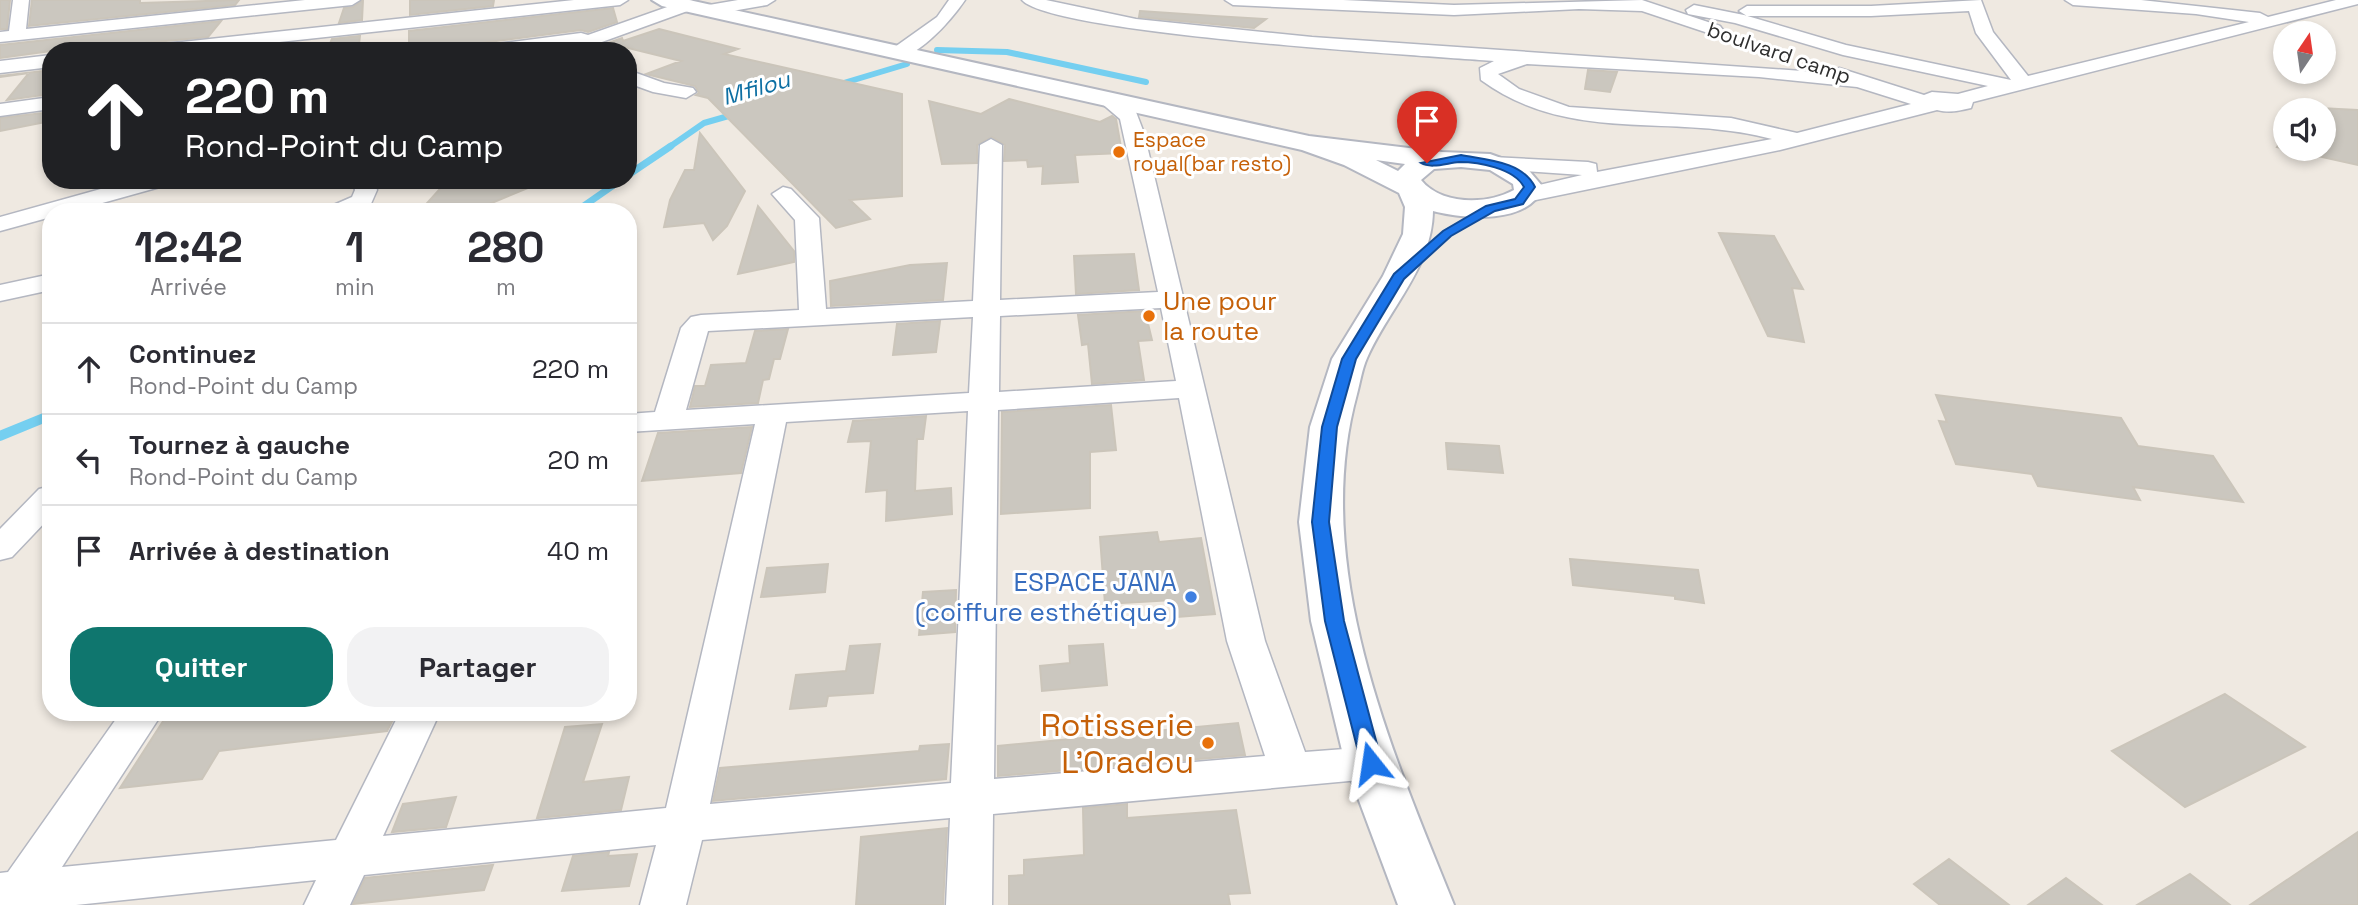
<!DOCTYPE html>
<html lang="fr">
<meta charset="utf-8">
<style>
body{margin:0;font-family:"Space Grotesk",sans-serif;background:#f2f2f3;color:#2b2b33;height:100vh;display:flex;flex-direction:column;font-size:26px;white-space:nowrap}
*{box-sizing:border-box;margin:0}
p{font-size:23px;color:#7c7c81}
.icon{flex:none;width:38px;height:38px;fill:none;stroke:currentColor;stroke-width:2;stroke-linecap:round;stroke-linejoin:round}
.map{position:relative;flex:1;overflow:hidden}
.details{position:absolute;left:42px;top:203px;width:595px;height:518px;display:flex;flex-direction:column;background:#fff;border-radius:28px;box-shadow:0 4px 10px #0003}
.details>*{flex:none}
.guide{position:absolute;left:42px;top:42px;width:595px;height:147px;border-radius:28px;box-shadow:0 4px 10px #0003;background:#202124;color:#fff;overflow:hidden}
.needle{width:46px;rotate:13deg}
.fabs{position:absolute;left:2273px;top:21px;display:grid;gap:14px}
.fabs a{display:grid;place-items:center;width:63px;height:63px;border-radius:50%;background:#fff;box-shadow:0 4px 10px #0003;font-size:35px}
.pin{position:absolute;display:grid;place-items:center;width:60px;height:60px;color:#fff;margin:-72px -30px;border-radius:50% 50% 50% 0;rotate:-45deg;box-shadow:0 0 7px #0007}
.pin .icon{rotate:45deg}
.me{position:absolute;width:77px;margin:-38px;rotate:345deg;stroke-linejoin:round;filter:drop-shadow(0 0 5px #0008)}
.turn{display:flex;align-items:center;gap:24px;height:147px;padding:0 28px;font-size:32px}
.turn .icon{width:91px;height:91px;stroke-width:2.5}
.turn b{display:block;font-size:49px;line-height:60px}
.eta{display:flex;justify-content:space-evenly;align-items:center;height:119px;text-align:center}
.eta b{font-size:42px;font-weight:800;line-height:49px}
.primary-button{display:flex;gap:14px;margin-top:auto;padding:14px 28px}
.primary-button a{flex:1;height:80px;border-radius:28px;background:#0f766e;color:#fff;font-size:28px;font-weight:800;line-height:80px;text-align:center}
.primary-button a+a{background:#f2f2f3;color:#2b2b33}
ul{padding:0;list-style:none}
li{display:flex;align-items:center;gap:21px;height:91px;padding:0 28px;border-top:2px solid #e1e1e2}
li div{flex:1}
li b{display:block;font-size:26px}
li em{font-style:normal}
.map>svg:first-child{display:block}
</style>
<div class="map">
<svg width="2358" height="905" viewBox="0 0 2358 905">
<rect width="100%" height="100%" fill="#efe9e1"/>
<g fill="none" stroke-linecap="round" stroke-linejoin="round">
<path stroke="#75cff0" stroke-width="6" d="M937 50 1007 52 1146 82
M837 85 907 64
M668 148 704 123 739 113"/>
<path stroke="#75cff0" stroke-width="7" d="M628 175 671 146
M575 212 621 180"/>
<path stroke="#75cff0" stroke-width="10" d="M0 436 51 415"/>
</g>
<path fill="#cbc7bf" stroke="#cbc5ba" stroke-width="2" d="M0 0H10L7 29H0Z
M32 0H140V3L239 0 235 5 29 26Z
M363 0 362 20 339 23 344 8 353 7Z
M410 0H494L493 6 410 15Z
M613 8 617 22 588 32 581 30 481 43 469 51H412L409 47V31Z
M1140 11 1214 16 1266 19 1254 28 1139 17Z
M221 21 208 37 145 43 137 47 51 51 0 58V45Z
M659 29 738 49 724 54 902 94V196L850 200 870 219 836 228 708 98 696 95 699 93 695 86 646 74 681 61 608 43 622 38 623 41Z
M360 36 359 44 328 48 332 39Z
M51 70V94L7 100 29 73 0 77V76Z
M1588 70 1617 72 1610 92 1585 89Z
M1009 99 1100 122 1112 116 1116 119 1122 153 1075 155 1078 182 1042 184 1043 166 1028 167 1027 160 1004 161 1005 145 992 137 977 145V163L942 164 929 101 981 114Z
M2300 107 2358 110V165L2277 147 2286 132V149H2324V110H2298Z
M51 112V121L0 131V118Z
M700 133 745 191 727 226 713 240 704 223 664 227 670 200 685 170H694Z
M448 180H547L470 212H419Z
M758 206 794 251V262L738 274Z
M1719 233 1774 236 1803 289 1792 288 1804 342 1768 336Z
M1134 254 1139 290 1076 294 1074 256Z
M947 263 943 300 831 306 830 281 910 265Z
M1145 311 1152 340 1138 341 1144 380 1092 384 1088 344 1082 345 1078 315Z
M940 321 936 352 893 355 897 324Z
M788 329 780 359H774L769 379 763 380 758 403 690 407 695 386H705L711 365 746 363 755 331Z
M1936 395 2121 418 2138 446 2213 456 2243 502 2133 487 2140 500 2038 486 2032 474 1956 464 1939 421 1947 422Z
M1111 405 1116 450 1090 452V508L1001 514 1002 412Z
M926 416 923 439H917L915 491 951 488 952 514 886 521 887 490 866 492 871 441 848 442 853 421Z
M752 427 741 473 642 481 658 433Z
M1446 443 1499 446 1503 473 1448 469Z
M1157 532 1159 542 1201 538 1215 614 1177 617 1174 600 1105 604 1100 537Z
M1570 559 1698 570 1704 603 1675 599V596L1573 585Z
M828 564 825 592 761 597 767 568Z
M956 590 955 632 919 635 923 592Z
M880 644 873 693 828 696 826 706 790 709 796 675 846 671 850 646Z
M1103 644 1107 685 1042 691 1040 666 1070 663 1069 646Z
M2225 694 2305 747 2185 807 2112 751Z
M169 712H397L387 731 219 751 202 779 120 788Z
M1238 723 1245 755 998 776V746Z
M602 724 583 782 629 777 621 810 537 818 565 727Z
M949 744 946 779 713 801 720 768 919 751 920 746Z
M456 797 446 827 392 832 403 804Z
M1127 804V818L1236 810 1250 893 1228 894 1230 905H1009V876L1024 875V860L1084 855 1083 808Z
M947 828 943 905H856L861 837Z
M2358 832V905H2250Z
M609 852 608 856 637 854 629 886 562 891 573 856Z
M1949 859 2009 905H1940L1914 884Z
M493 865 484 890 353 904 365 878Z
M2190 874 2230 905H2137Z
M2066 878 2102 905H2028Z"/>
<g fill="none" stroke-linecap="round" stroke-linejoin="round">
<defs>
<path id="street" d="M13 0H29L26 29 305 0H360L352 5 0 42V32L9 31Z
M574 0H628L620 5 197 51H136L145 46Z
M687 0 693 1V9L577 51H550L553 47 472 51 481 46 581 33 588 35Z
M738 0H775L767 5 709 15 701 10 703 6Z
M949 0H965C953 18 915 63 892 57L889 53 892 49 937 17Z
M1022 0H1046L1136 19 1312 37 1831 73 1839 68 1924 95 1932 92 1958 94 1988 86 1843 55 1735 23 1688 14 1686 10 1694 5 1744 15 1846 45 2011 80 1976 33 1969 11 1871 16H1747L1739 11 1747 6H1871L1981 0 1993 32 2028 76 2249 22 2196 14 2073 5 2065 0H2141L2260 13 2268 17 2336 0H2358V4L1973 102 1971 108C1958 111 1950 113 1937 110L1780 150 1526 202 1518 200 1515 195 1518 190 1582 175 1481 168 1473 166 1470 161 1473 156 1588 162 1596 164 1597 172 1772 139C1672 112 1571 146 1481 80L1480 68 1494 61C1427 56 1052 34 1022 0ZM1527 64 1759 77 1857 87 1911 104 1797 133 1731 118 1569 107 1519 89 1498 74Z
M1225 0H1343L1454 5 1642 0 1720 26 1723 30 1714 35 1642 11 1579 9 1454 15 1233 5Z
M51 55V67L0 73V61Z
M628 70 664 83 693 88 696 92 686 98 653 92 628 83Z
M1109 95 1136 112 1144 133 1265 641 1305 752 1371 747 1386 751 1392 763 1386 775 1371 779 993 814 992 905H946L950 818 702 840 686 905H640L656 845 364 875 350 905H304L316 880 76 905H0V873L8 872 121 712H163L62 867 336 840 400 712H440L383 836 666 808 755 424 628 432V414L655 412 681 328 691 317 701 315 799 310 795 220 772 194 783 187 791 189 819 218 826 309 973 301 980 145 991 139 1002 145 1000 300 1158 292 1120 119 1099 101ZM1161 308 1176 381 999 392 1000 316ZM973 317 969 393 686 410 708 331ZM1179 398 1227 641 1265 756 994 779 998 410ZM968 411 951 783 710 804 786 422Z
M51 97V109L0 116V104Z
M133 180H170L167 185 70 212H51V217L0 231V217Z
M352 180H374L377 190 370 206 357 212H325L329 207 352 197 355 190Z
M51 274V290L0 301V285Z
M51 486V516L12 557 0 560V529L39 489Z"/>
<path id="secondary" d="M652 0H689L1309 136 1442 152 1490 154 1526 167 1543 187C1529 225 1464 219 1433 211 1432 268 1389 308 1367 358 1362 369 1360 383 1357 394 1310 565 1391 749 1454 905H1398L1345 763 1311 621 1299 522 1310 427 1332 359 1383 276 1403 234 1405 207 1399 193 1344 165 1302 150 662 6ZM1376 160 1405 164 1398 171ZM1461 167 1490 170 1513 184 1514 190C1487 205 1441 205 1421 180L1434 169Z"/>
</defs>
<use href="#street" stroke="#b4b7c1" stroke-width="3"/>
<use href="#secondary" stroke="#b4b7c1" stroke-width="4"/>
<use href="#street" fill="#fff" fill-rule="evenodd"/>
<use href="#secondary" fill="#fff" fill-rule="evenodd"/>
</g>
<path fill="#1a73e8" stroke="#114b97" stroke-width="2" d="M1461 155C1487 160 1522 161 1535 187L1523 204 1495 211 1451 236 1404 279 1356 359 1337 427 1329 522 1344 621 1382 763 1379 769H1364L1361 763 1325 621 1312 522 1322 427 1342 359 1394 274 1443 231 1486 206 1515 199 1524 187C1514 168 1478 162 1459 162 1447 163 1431 169 1421 163Z"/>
<g fill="#e8710a" stroke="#fff" stroke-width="2.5">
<circle cx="1119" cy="152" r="7"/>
<circle cx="1149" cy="316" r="7"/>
<circle cx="1208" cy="743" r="7"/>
</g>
<circle fill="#3f7fe0" stroke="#fff" stroke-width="2.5" cx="1191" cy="597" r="7"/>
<g text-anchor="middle" stroke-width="6" stroke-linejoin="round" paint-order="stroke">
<g font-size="21" fill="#2e2e2e" stroke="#fff">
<text transform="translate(1779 53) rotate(19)" y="7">boulvard camp</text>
</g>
<g font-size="21" fill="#c56008" stroke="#fff" text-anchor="start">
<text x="1133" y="147">Espace<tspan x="1133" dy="24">royal(bar resto)</tspan></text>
</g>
<g font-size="23" font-style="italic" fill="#0d6fa3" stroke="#fff">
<text transform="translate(756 88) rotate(-16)" y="8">Mfilou</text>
</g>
<g font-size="26" fill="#c56008" stroke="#fff" text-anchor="start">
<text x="1163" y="310">Une pour<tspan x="1163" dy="30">la route</tspan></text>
</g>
<g font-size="26" fill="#366cbe" stroke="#fff" text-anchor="end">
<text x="1177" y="591">ESPACE JANA<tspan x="1177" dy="30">(coiffure esthétique)</tspan></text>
</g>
<g font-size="32" fill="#c56008" stroke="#fff" text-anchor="end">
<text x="1194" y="736">Rotisserie<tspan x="1194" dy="37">L'Oradou</tspan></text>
</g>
</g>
</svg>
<div class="fabs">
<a><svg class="needle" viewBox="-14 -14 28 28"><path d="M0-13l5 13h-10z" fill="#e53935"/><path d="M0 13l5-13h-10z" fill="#7c7c81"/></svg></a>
<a><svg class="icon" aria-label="sound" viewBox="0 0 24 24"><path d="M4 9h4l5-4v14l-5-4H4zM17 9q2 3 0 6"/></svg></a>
</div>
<div class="pin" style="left:1427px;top:163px;background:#d93025"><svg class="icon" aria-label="arrive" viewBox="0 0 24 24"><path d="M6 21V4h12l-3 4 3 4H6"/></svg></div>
<svg class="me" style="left:1371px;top:763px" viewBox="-20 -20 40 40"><path d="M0-17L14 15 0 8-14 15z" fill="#1a73e8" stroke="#fff" stroke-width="4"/></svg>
<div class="guide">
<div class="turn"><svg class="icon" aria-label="ahead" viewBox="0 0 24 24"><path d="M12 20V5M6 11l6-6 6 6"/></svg><div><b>220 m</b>Rond-Point du Camp</div></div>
</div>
<section class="details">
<div class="eta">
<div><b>12:42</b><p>Arrivée</p></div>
<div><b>1</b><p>min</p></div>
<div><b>280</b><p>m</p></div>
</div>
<ul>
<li><svg class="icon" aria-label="ahead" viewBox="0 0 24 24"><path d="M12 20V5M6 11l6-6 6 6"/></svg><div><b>Continuez</b><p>Rond-Point du Camp</p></div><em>220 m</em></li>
<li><svg class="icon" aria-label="left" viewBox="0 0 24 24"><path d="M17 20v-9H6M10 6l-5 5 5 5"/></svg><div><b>Tournez à gauche</b><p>Rond-Point du Camp</p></div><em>20 m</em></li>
<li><svg class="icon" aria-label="arrive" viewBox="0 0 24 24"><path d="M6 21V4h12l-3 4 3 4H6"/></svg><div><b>Arrivée à destination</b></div><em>40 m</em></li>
</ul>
<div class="primary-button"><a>Quitter</a><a>Partager</a></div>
</section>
</div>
